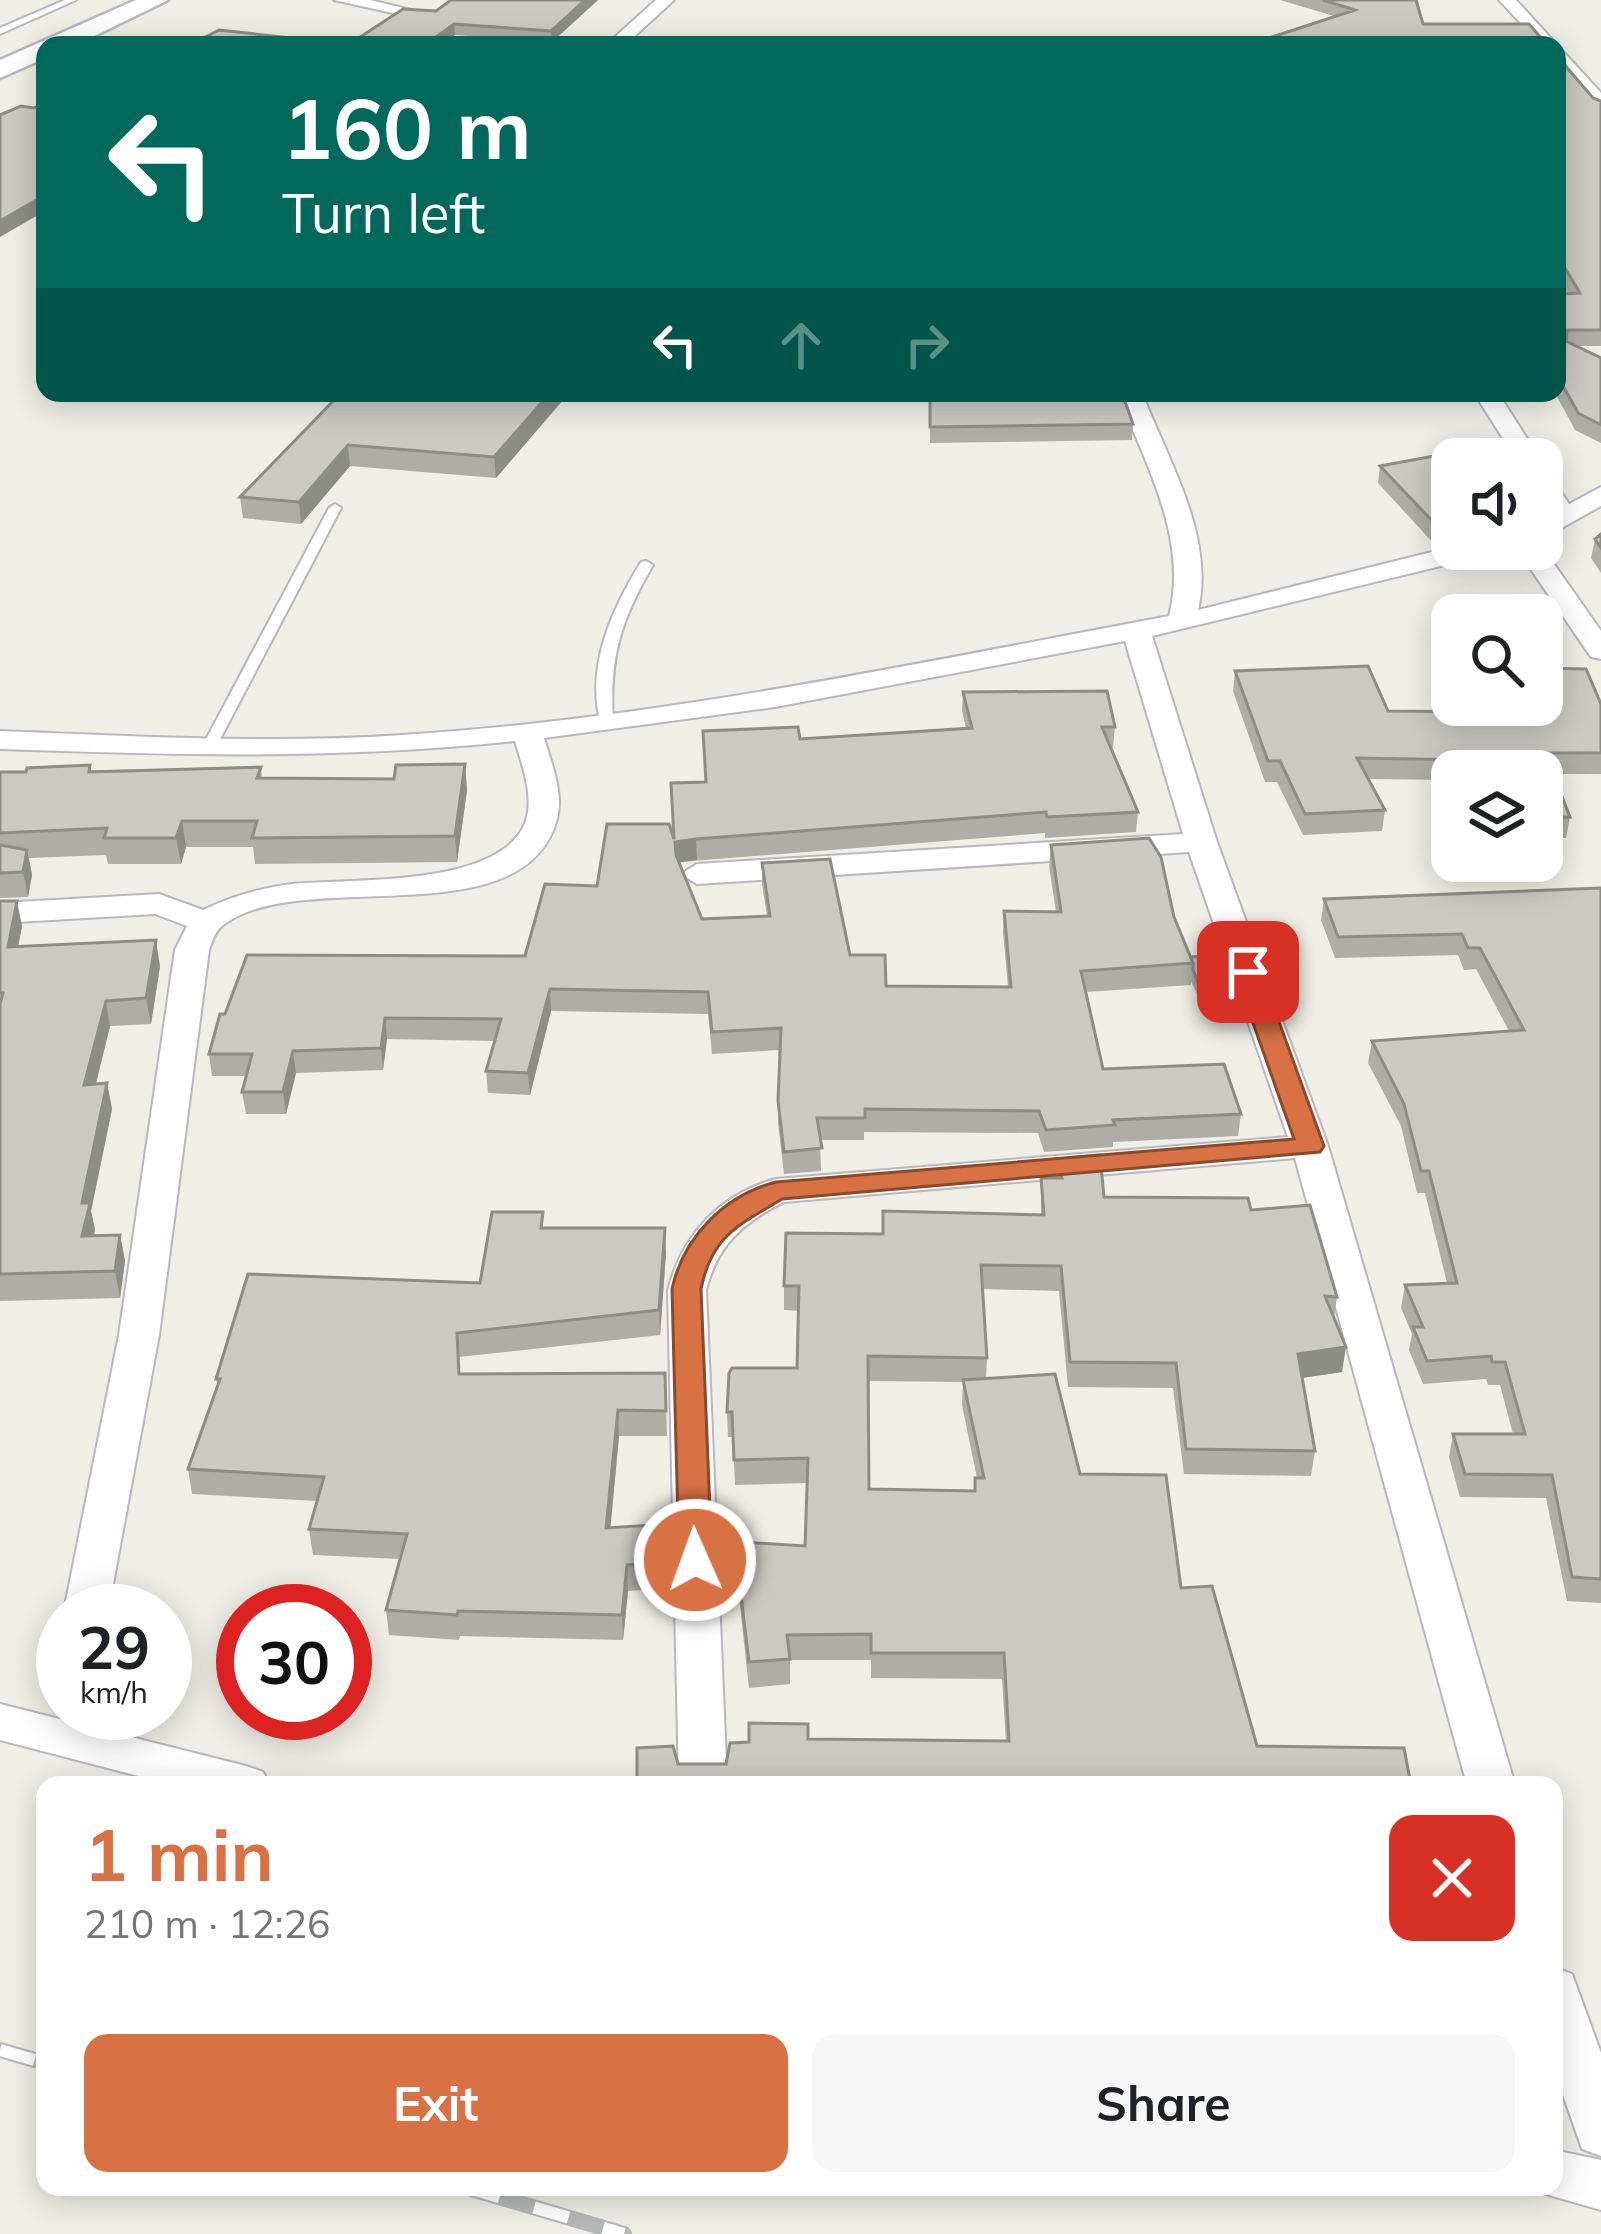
<!DOCTYPE html>
<meta charset="utf-8">
<style>
body{margin:0;font-family:Mulish,sans-serif;background:#f6f6f6;color:#202124;height:100vh;display:flex;flex-direction:column;font-size:45px;white-space:nowrap}
*{box-sizing:border-box;margin:0}
p{font-size:39px;color:#757577}
.icon{flex:none;width:66px;height:66px;fill:none;stroke:currentColor;stroke-width:2;stroke-linecap:round;stroke-linejoin:round}
.map{position:relative;flex:1;overflow:hidden}
.sheet{position:absolute;left:36px;top:1776px;width:1527px;height:420px;display:flex;flex-direction:column;background:#fff;border-radius:24px;box-shadow:0 6px 30px #0003}
.sheet>*{flex:none}
.banner{position:absolute;left:36px;top:36px;width:1530px;height:366px;border-radius:24px;box-shadow:0 6px 30px #0003;background:#00695c;color:#fff;overflow:hidden}
.fabs{position:absolute;left:1431px;top:438px;display:grid;gap:24px}
.fabs a{display:grid;place-items:center;width:132px;height:132px;border-radius:24px;background:#fff;box-shadow:0 6px 30px #0003;font-size:60px}
.speed{position:absolute;left:36px;top:1584px;display:flex;gap:24px;font-size:60px;font-weight:700;text-align:center}
.speed>*{display:grid;place-content:center;width:156px;height:156px;border-radius:50%;background:#fff;box-shadow:0 6px 30px #0003;line-height:1}
.speed small{font-size:30px;font-weight:400}
.speed .limit{border:18px solid #d22;background:#fff;color:#111}
.pin{position:absolute;display:grid;place-items:center;width:102px;height:102px;color:#fff;margin:-51px;border-radius:24px;box-shadow:0 6px 18px #0006}
.me{position:absolute;width:132px;margin:-66px;rotate:358deg;stroke-linejoin:round;filter:drop-shadow(0 0 9px #0008)}
.turn{display:flex;align-items:center;gap:42px;height:252px;padding:0 48px;font-size:54px}
.turn .icon{width:156px;height:156px;stroke-width:2.5}
.turn b{display:block;font-size:84px;line-height:102px}
.lanes{display:flex;align-items:center;height:114px;padding:0 48px;background:#0003;justify-content:center;gap:60px;direction:ltr}
.lanes .off{opacity:.35}
.round{display:grid;place-items:center;flex:none;width:126px;height:126px;border-radius:24px;background:#f6f6f6}
.overview{display:flex;align-items:center;justify-content:space-between;height:204px;padding:0 48px}
h1{font-size:72px;font-weight:700;line-height:90px;color:#d87244}
.cta{display:flex;gap:24px;margin-top:auto;padding:24px 48px}
.cta a{flex:1;height:138px;border-radius:24px;background:#d87244;color:#fff;font-size:48px;font-weight:700;line-height:138px;text-align:center}
.cta a+a{background:#f6f6f6;color:#202124}
.map>svg:first-child{display:block}
</style>
<div class="map">
<svg width="1601" height="2234" viewBox="0 0 1601 2234">
<rect width="100%" height="100%" fill="#efefe7"/>
<g fill="none" stroke-linecap="round" stroke-linejoin="round">
<defs>
<path id="lane" d="M65 0H76L0 34V28Z
M335 504 341 508 216 747 209 751 204 750 202 747 329 508Z
M646 561 653 565C621 620 609 657 613 721L611 724H601C585 668 612 609 641 562Z"/>
<path id="street" d="M334 0H370L424 13 415 18Z
M656 0H674L625 45H606Z
M1499 0H1516L1601 93V111L1594 109 1557 63V45H1541Z
M1118 393H1142C1168 460 1215 537 1198 610L1452 547 1490 549 1486 555 1152 636 1217 842 1328 1146 1515 1785H1467L1295 1158 784 1202C743 1223 718 1244 706 1290L727 1785H679L668 1290C682 1235 720 1194 776 1179L1288 1137 1189 852 697 884 681 874 697 864 1183 834 1125 641 775 707 544 738C551 762 564 793 557 819 524 941 299 864 222 926 215 931 212 942 209 950L159 1335 108 1611H64L119 1335 175 950 187 926 155 914 0 923V903L159 894 203 910C232 896 260 888 292 884 352 878 499 888 525 823 535 798 522 765 515 741 338 760 177 755 0 749V731C134 736 268 744 402 735 660 719 916 663 1169 616 1189 539 1145 464 1118 393Z
M1474 393H1498L1540 459H1516Z
M1542 474 1551 477 1569 504 1601 487V506L1542 539V520L1551 515 1542 501Z
M1542 547 1601 631V659L1591 657 1517 549Z
M0 1704 246 1766 263 1772 270 1785H173L0 1740Z
M1554 1967 1572 1974 1601 2053V2156L1582 2149 1554 2069Z
M1554 2150 1601 2160V2210L1535 2191 1533 2187H1554Z"/>
<path id="secondary" d="M136 0H168L76 45H45V58L0 78V60Z"/>
</defs>
<use href="#lane" stroke="#b7b7bc" stroke-width="4"/>
<use href="#street" stroke="#b7b7bc" stroke-width="4"/>
<use href="#secondary" stroke="#b8b9bf" stroke-width="5"/>
<use href="#lane" fill="#fff" fill-rule="evenodd"/>
<use href="#street" fill="#fff" fill-rule="evenodd"/>
<use href="#secondary" fill="#fff" fill-rule="evenodd"/>
<defs>
<path id="rail" d="M0 2050 45 2063
M465 2187 624 2234"/>
</defs>
<use href="#rail" stroke="#b6b7b7" stroke-width="16"/>
<use href="#rail" stroke="#fff" stroke-width="12" stroke-dasharray="36" stroke-linecap="butt"/>
</g>
<path fill="#aeada8" fill-rule="evenodd" d="M451 0H598L552 42 455 35 436 11Z
M1280 0H1416L1423 24 1547 45H1271L1272 37 1334 16Z
M1557 56 1593 98 1601 101V346H1576L1601 357V443L1575 430 1555 393H1557V294H1568L1557 275Z
M341 393H569L496 478 350 466 301 524 243 518 240 497Z
M930 393 1133 424 1132 440 930 443Z
M1452 459V545L1436 546 1378 483 1380 466Z
M1601 534V573L1591 558 1595 539Z
M1235 671 1388 711 1489 712 1487 705 1601 704V774H1553L1570 817 1566 838H1542V771H1452V780L1368 779 1385 810 1382 831 1303 835 1277 782H1265L1233 691Z
M963 692 1115 727 1113 747H1110L1138 812 1136 832 1045 838V833L679 862 702 919 767 916 762 884V863L850 955 886 986 1008 987 1003 932 1004 911 1056 912 1049 866 1051 845 1174 917 1191 957 1238 991 1236 1002 1202 1005 1191 981V985L1086 992 1103 1069 1241 1114 1238 1136 1113 1142V1147L1044 1152 1038 1133 864 1132V1140H820L821 1171 784 1174 778 1123 780 1050 712 1054 708 1014 551 1011 530 1095 488 1093 486 1071 495 1041 387 1039 383 1070 296 1073 286 1114H246L242 1092 246 1076H212L209 1054 525 956 597 886 674 838 705 782 703 731 800 739 966 728 962 711Z
M465 764 467 790 457 862 255 864 253 847H186L181 864H108L106 855 29 858 32 875 28 897 0 898V772L261 767 262 778 394 779Z
M1601 888V1603L1567 1601 1546 1498 1460 1497 1449 1457 1453 1434H1513L1500 1385H1488L1486 1379 1423 1384 1409 1350 1412 1334 1401 1308 1405 1285 1447 1283 1425 1193H1417L1401 1126 1368 1063 1372 1041 1509 1031 1476 969 1464 970 1458 955 1335 958 1321 920 1324 899Z
M0 901 22 926 18 947 160 966 151 1024 110 1026 96 1084 107 1083 112 1109 91 1211 95 1230 94 1235H120L125 1261 120 1298 0 1301Z
M1056 1159 1104 1197 1251 1210 1337 1297 1334 1318 1342 1372 1302 1378 1315 1451 1311 1476 1184 1474 1173 1388 1068 1387 1059 1291 983 1289 987 1358 986 1378 1080 1474 1181 1588 1257 1746 1411 1785 678 1764H726L808 1739 1006 1741 1002 1679 871 1678V1660H790V1684L749 1688 739 1597 738 1571 805 1546 807 1483 735 1485 733 1437H728L727 1412 797 1368 799 1311 784 1310V1286L883 1234 1041 1215V1178H1054ZM869 1381 963 1382 962 1405 977 1478H975L974 1491 869 1489Z
M544 1228 666 1253 660 1335 459 1357 460 1374 665 1373 667 1436H619L610 1528 668 1524 670 1588 628 1591 623 1640 460 1636 459 1640 389 1635 386 1610 400 1559 313 1555 309 1529 317 1501 192 1494 188 1469 218 1386 216 1379 480 1283Z"/>
<path fill="#8d8d88" d="M585 0H598L552 42 551 31Z
M454 24 455 35 442 45H425Z
M45 195V211L0 237V221Z
M550 393H569L496 478 494 457Z
M348 445 350 466 301 524 299 502Z
M465 764 467 790 457 862 455 836Z
M182 821 186 847 181 864 176 838Z
M696 839 697 860 676 863 675 842Z
M27 850 32 875 28 897 23 872Z
M17 901 22 926 13 972 8 947Z
M156 940 160 966 151 1024 146 998Z
M550 989 551 1011 530 1095 528 1073Z
M106 1001 110 1026 89 1111 84 1085Z
M385 1018 387 1039 383 1070 381 1048Z
M293 1051 296 1073 286 1114 283 1092Z
M107 1083 112 1109 91 1211 95 1230 87 1263 82 1236V1203Z
M665 1228 666 1253 660 1335 659 1310Z
M120 1235 125 1261 120 1298 115 1271Z
M1346 1347 1342 1372 1294 1379 1298 1354Z
M618 1410 619 1436 608 1554 606 1528Z
M627 1565 628 1591 623 1640 622 1615Z"/>
<path fill="#cac9c3" stroke="#8d8d88" stroke-width="3" d="M451 0H585L551 31 454 24 425 45H348L403 9 436 11Z
M1323 0H1416L1423 24H1529L1547 45H1279L1272 37 1355 10Z
M219 30 327 42 324 45H190Z
M1557 56 1593 98 1601 101V330H1567L1566 341 1601 358V425L1578 413 1557 375V294L1580 293 1557 255Z
M45 102V195L0 221V115L21 106 34 108Z
M341 393H550L494 457 348 445 299 502 240 497Z
M930 393H1122L1133 424 930 427Z
M1493 445 1508 459H1452V527L1439 528 1380 466Z
M1601 534V548L1595 539Z
M1368 666 1388 711 1500 712 1497 705H1542V668L1586 669 1601 704V753H1545L1570 817H1542V771H1476L1472 760 1357 758 1385 810 1305 814 1280 761H1268L1235 671Z
M1107 691 1115 727H1102L1138 812 1047 817 1046 812 696 839 675 842 676 855 702 919 770 916 762 863 830 859 850 955H885L886 986 1011 987 1004 911 1061 912 1051 845 1149 838 1161 857 1174 917 1193 963 1081 971 1103 1069 1224 1064 1241 1114 1113 1120 1115 1125 1046 1130 1039 1111 865 1109V1118H817L822 1148 784 1152 778 1101 781 1028 712 1032 708 992 550 989 528 1073 486 1071 501 1019 385 1018 381 1048 293 1051 283 1092H242L252 1054H209L220 1014H225L247 955 525 956 545 884 597 886 607 824H669L674 839 671 783 706 782 703 731 798 727 800 739 972 728 963 692Z
M465 764 455 836 252 838 257 821H182L176 838H104L107 828 0 833V772H26L27 768 90 765 89 772 261 767 257 778 394 779 396 765Z
M0 845 27 850 23 872 0 873Z
M1601 888V1579L1572 1577 1552 1475 1465 1474 1453 1434H1525L1505 1362H1492L1491 1356 1427 1361 1413 1327H1423L1405 1285 1457 1283 1429 1171H1421L1404 1104 1372 1041 1524 1030 1480 948H1468L1462 934 1338 937 1324 899Z
M0 901H17L8 947 156 940 146 998 106 1001 84 1085 107 1083 82 1203H90L82 1236 120 1235 115 1271 0 1274V1004L3 993H0Z
M1223 955 1238 991 1203 994 1193 970V963L1191 957Z
M1100 1155 1104 1197 1248 1198 1251 1210 1310 1205 1337 1297 1325 1296 1346 1347 1298 1354 1315 1451 1186 1449 1176 1363 1070 1362 1061 1266 981 1265 987 1358 868 1356 869 1489 975 1491V1478H984L963 1380 1055 1374 1080 1474 1166 1475 1181 1588 1212 1586 1257 1746 1404 1748 1411 1785H637V1748L673 1746 678 1764H726L730 1743 749 1742V1723L808 1724V1739L1009 1741 1004 1653H871V1634L787 1635 790 1659 749 1662 738 1571 742 1542 805 1546 808 1458 734 1460 732 1412H727L729 1373 732 1368H797L799 1286H784L786 1233 883 1234V1211L1044 1215 1041 1178H1062L1056 1159Z
M492 1212H543L541 1228H665L659 1310 457 1333 459 1374 665 1373 666 1411 618 1410 606 1528 668 1524 669 1563 627 1565 622 1615 458 1611 457 1615 386 1610 407 1534 309 1529 324 1477 188 1469 220 1379H216L248 1274 480 1283Z"/>
<path fill="#d87244" stroke="#8c4a2c" stroke-width="3" d="M1248 965 1261 972 1324 1146 1320 1152 782 1199C738 1226 712 1235 701 1289L712 1560 707 1568H684L679 1560 672 1289C683 1238 723 1196 776 1182L1294 1139 1235 972Z"/>
</svg>
<div class="fabs">
<a><svg class="icon" aria-label="sound" viewBox="0 0 24 24"><path d="M4 9h4l5-4v14l-5-4H4zM17 9q2 3 0 6"/></svg></a>
<a><svg class="icon" aria-label="search" viewBox="0 0 24 24"><circle cx="10" cy="10" r="6"/><path d="M15 15l6 6"/></svg></a>
<a><svg class="icon" aria-label="layers" viewBox="0 0 24 24"><path d="M12 4l9 5-9 5-9-5zM3 14l9 5 9-5"/></svg></a>
</div>
<div class="speed"><div>29<small>km/h</small></div><div class="limit">30</div></div>
<div class="pin" style="left:1248px;top:972px;background:#d93025"><svg class="icon" aria-label="arrive" viewBox="0 0 24 24"><path d="M6 21V4h12l-3 4 3 4H6"/></svg></div>
<svg class="me" style="left:695px;top:1560px" viewBox="-20 -20 40 40"><circle r="17" fill="#d87244" stroke="#fff" stroke-width="3"/><path d="M0-11L8 9 0 5-8 9z" fill="#fff"/></svg>
<div class="banner">
<div class="turn"><svg class="icon" aria-label="left" viewBox="0 0 24 24"><path d="M17 20v-9H6M10 6l-5 5 5 5"/></svg><div><b>160 m</b>Turn left</div></div>
<div class="lanes"><svg class="icon" aria-label="left" viewBox="0 0 24 24"><path d="M17 20v-9H6M10 6l-5 5 5 5"/></svg><svg class="icon off" aria-label="ahead" viewBox="0 0 24 24"><path d="M12 20V5M6 11l6-6 6 6"/></svg><svg class="icon off" aria-label="right" viewBox="0 0 24 24"><path d="M7 20v-9h11M14 6l5 5-5 5"/></svg></div>
</div>
<section class="sheet">
<div class="overview"><div><h1>1 min</h1><p>210 m · 12:26</p></div><a class="round" style="background:#d93025;color:#fff"><svg class="icon" aria-label="close" viewBox="0 0 24 24"><path d="M6 6l12 12M18 6L6 18"/></svg></a></div>
<div class="cta"><a>Exit</a><a>Share</a></div>
</section>
</div>
